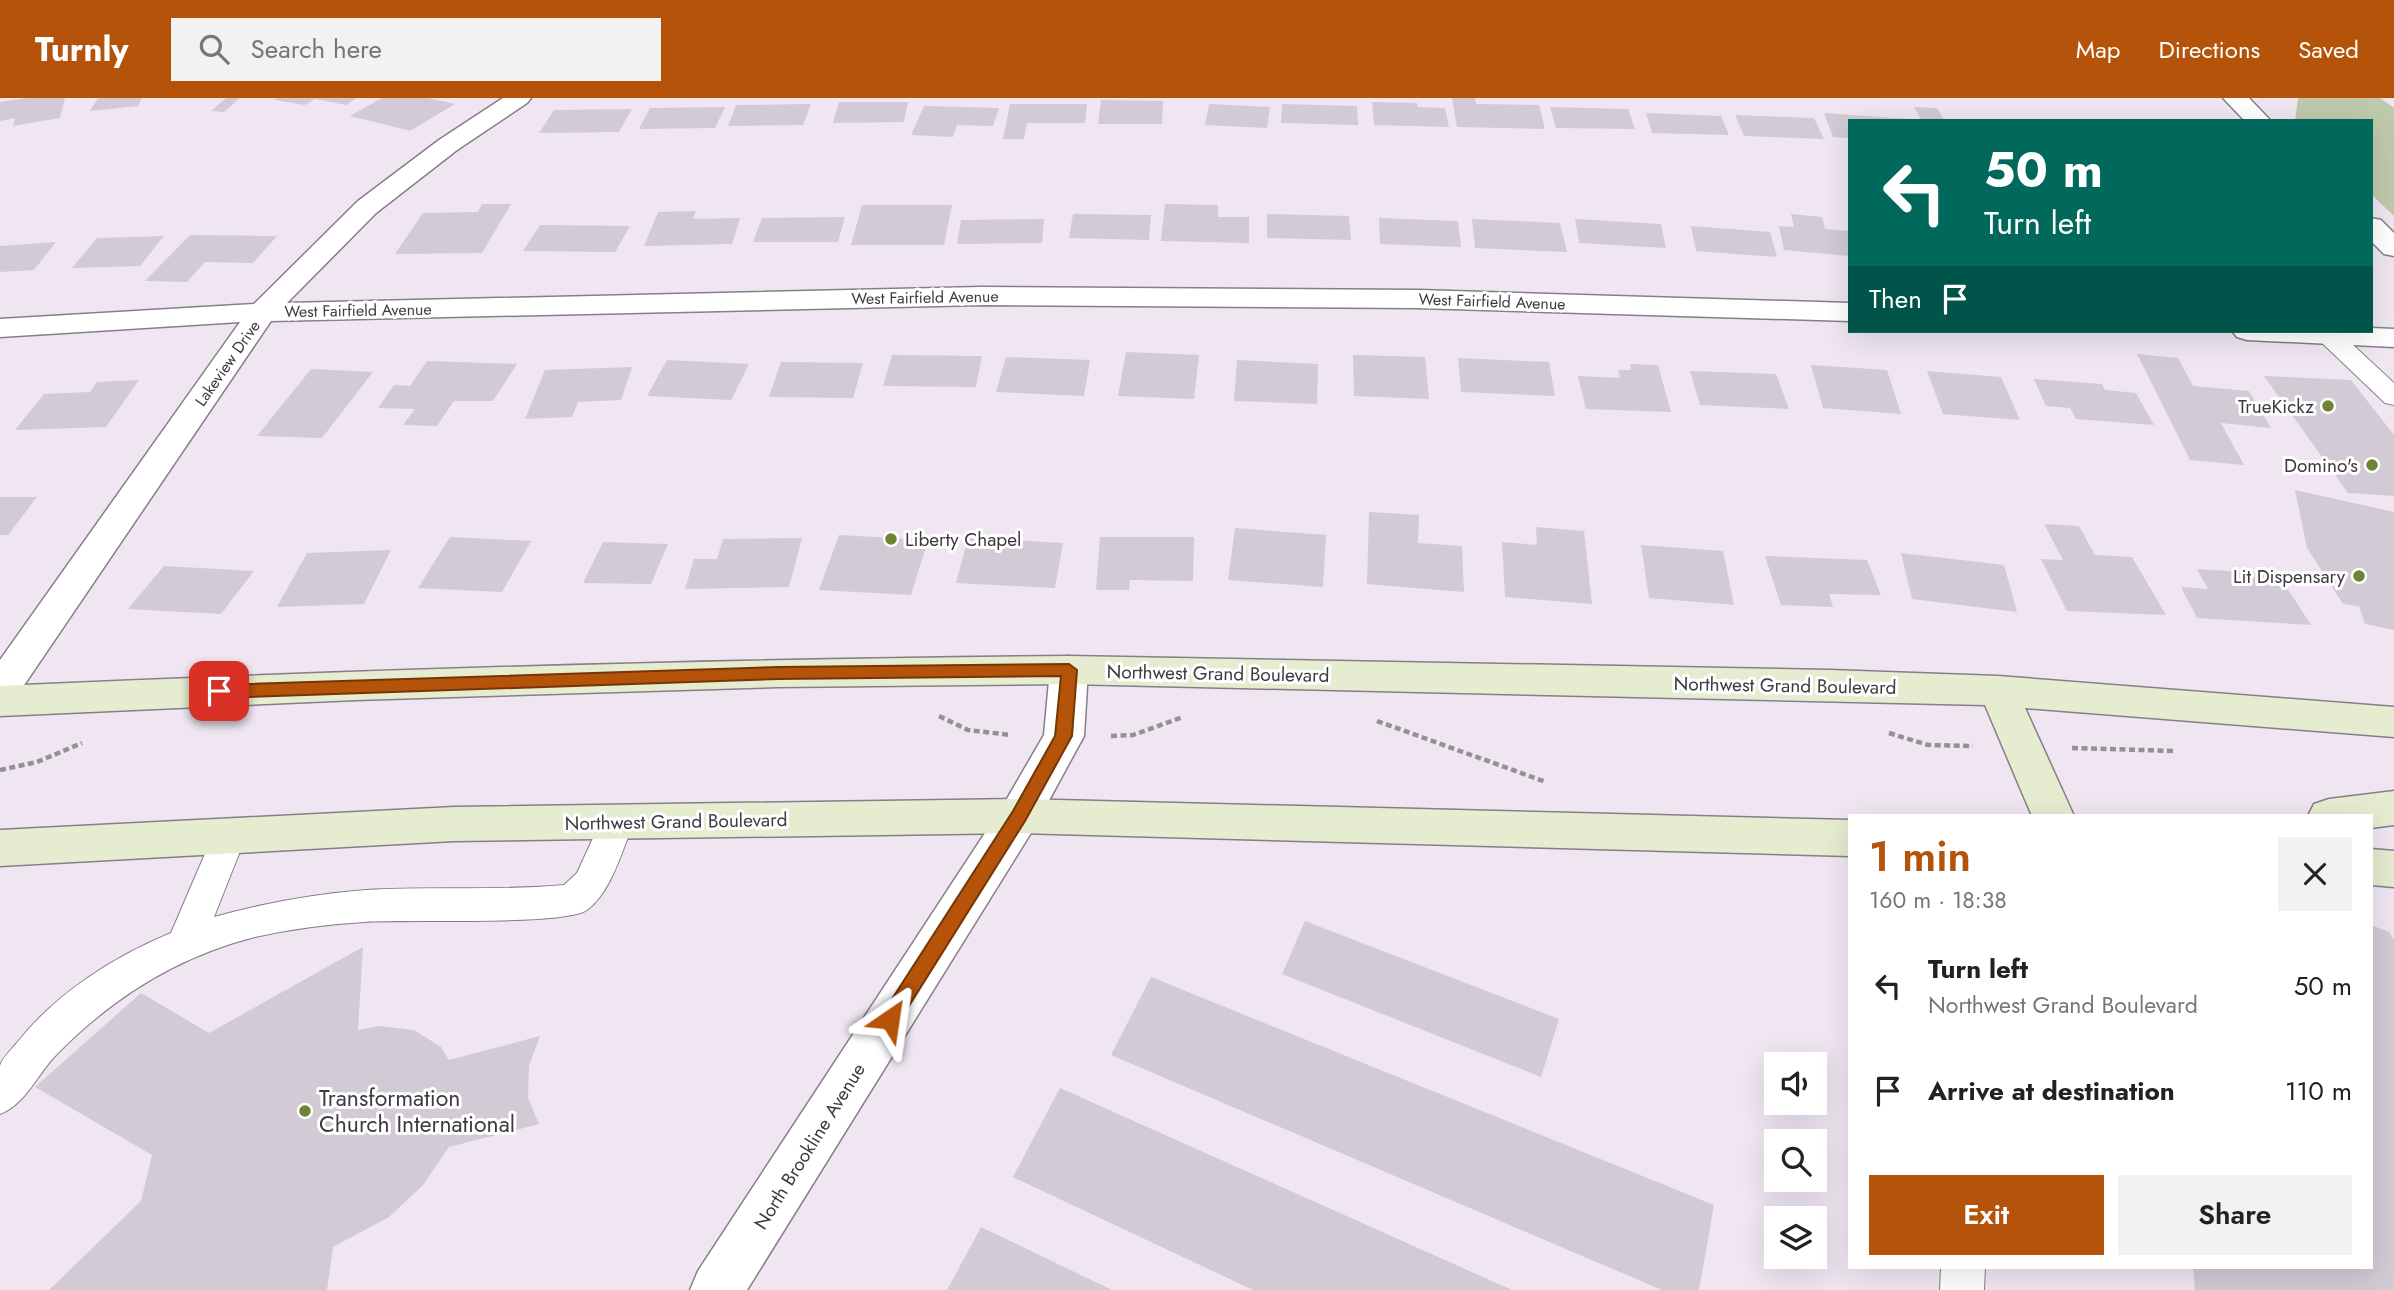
<!DOCTYPE html>
<meta charset="utf-8">
<style>
body{margin:0;font-family:Jost,sans-serif;background:#f2f2f2;color:#222;height:100vh;display:flex;flex-direction:column;font-size:26px;white-space:nowrap}
*{box-sizing:border-box;margin:0}
p{font-size:23px;color:#767676}
.icon{flex:none;width:38px;height:38px;fill:none;stroke:currentColor;stroke-width:2;stroke-linecap:round;stroke-linejoin:round}
.map{position:relative;flex:1;overflow:hidden}
.details{position:absolute;left:1848px;top:716px;width:525px;height:455px;display:flex;flex-direction:column;background:#fff;border-radius:0px;box-shadow:0 7px 28px #0002}
.details>*{flex:none}
.hud{position:absolute;left:1848px;top:21px;width:525px;height:214px;border-radius:0px;box-shadow:0 7px 28px #0002;background:#00695c;color:#fff;overflow:hidden}
.fabs{position:absolute;left:1764px;top:954px;display:grid;gap:14px}
.fabs a{display:grid;place-items:center;width:63px;height:63px;border-radius:0px;background:#fff;box-shadow:0 7px 28px #0002;font-size:35px}
.pin{position:absolute;display:grid;place-items:center;width:60px;height:60px;color:#fff;margin:-30px;border-radius:14px;box-shadow:0 4px 10px #0006}
.me{position:absolute;width:77px;margin:-38px;rotate:32deg;stroke-linejoin:round;filter:drop-shadow(0 0 5px #0008)}
.turn{display:flex;align-items:center;gap:24px;height:147px;padding:0 21px;font-size:32px}
.turn .icon{width:91px;height:91px;stroke-width:2.5}
.turn b{display:block;font-size:49px;line-height:60px}
.then{display:flex;align-items:center;height:66px;padding:0 21px;background:#0003;gap:14px;font-size:26px}
.round{display:grid;place-items:center;flex:none;width:74px;height:74px;border-radius:0px;background:#f2f2f2}
.summary{display:flex;align-items:center;justify-content:space-between;height:119px;padding:0 21px}
h1{font-size:42px;font-weight:600;line-height:52px;color:#b45309}
.button{display:flex;gap:14px;margin-top:auto;padding:14px 21px}
.button a{flex:1;height:80px;border-radius:0px;background:#b45309;color:#fff;font-size:28px;font-weight:600;line-height:80px;text-align:center}
.button a+a{background:#f2f2f2;color:#222}
ul{padding:0;list-style:none}
li{display:flex;align-items:center;gap:21px;height:105px;padding:0 21px}
li div{flex:1}
li b{display:block;font-size:26px}
li em{font-style:normal}
header{display:flex;align-items:center;gap:42px;box-sizing:border-box;height:98px;padding:0 35px;background:#b45309;color:#fff}
header strong{font-size:33px}
nav{display:flex;gap:38px;margin-inline-start:auto;font-size:24px}
.search{width:490px;height:63px;background:#f2f2f2;display:flex;align-items:center;gap:18px;box-sizing:border-box;padding:0 24px;border-radius:0px;color:#767676;font-size:26px}
.map>svg:first-child{display:block}
</style>
<header>
<strong>Turnly</strong>
<div class="search"><svg class="icon" aria-label="search" viewBox="0 0 24 24"><circle cx="10" cy="10" r="6"/><path d="M15 15l6 6"/></svg>Search here</div>
<nav><a>Map</a><a>Directions</a><a>Saved</a></nav>
</header>
<div class="map">
<svg width="2394" height="1192" viewBox="0 0 2394 1192">
<rect width="100%" height="100%" fill="#efe6f1"/>
<path fill="#bfc9ab" d="M2298 0H2380L2394 10V118L2371 96V23H2295Z"/>
<path fill="#d2cad5" d="M27 0H65L60 20 13 28 15 20 0 23V4Z
M98 0H142L138 8 90 13Z
M226 0H240L224 14 211 13Z
M277 0H357L346 7 315 1 305 7 274 2Z
M382 0H428L455 6 410 33 350 18Z
M1452 0H1475L1476 6 1539 7 1545 31 1457 29Z
M1101 2 1163 3 1162 26H1098Z
M839 4H908L904 24 833 25Z
M1372 4 1417 5 1418 9 1445 10 1449 29 1374 27Z
M811 6 803 27 728 28 736 7Z
M1010 6H1087L1085 25H1027L1024 41H1003Z
M1209 6 1270 9 1267 30 1205 27Z
M1282 6 1357 8 1358 27 1281 25Z
M924 8 999 10 993 28 957 27 953 39 911 37Z
M725 9 715 30 639 31 650 10Z
M1550 9 1628 11 1635 31 1556 30Z
M1914 9 1937 10 1945 23H1922Z
M632 11 619 34 539 35 554 12Z
M1646 15 1721 18 1729 37 1652 35Z
M1824 15 1909 21 1908 23H1850V40L1833 39Z
M1735 17 1814 20 1824 41 1744 38Z
M482 106H511L482 155 395 156 423 115 478 114Z
M1165 106 1218 107V119H1249V145L1161 143Z
M862 107H952L944 147H851Z
M696 113 693 121 740 120 732 146 644 148 658 114Z
M1073 116 1151 117 1149 142 1069 140Z
M1267 116 1349 118 1351 142 1267 140Z
M1791 116 1822 119 1825 131 1850 133V158L1784 152 1779 128 1794 129Z
M845 119 838 144H753L762 120Z
M1379 120 1458 123 1461 149 1380 146Z
M1044 121 1042 145 957 146 961 122Z
M1472 121 1560 125 1567 154 1475 150Z
M1575 121 1661 126 1666 150 1579 145Z
M540 127 630 128 615 154 523 153Z
M1691 128 1770 134 1777 159 1696 153Z
M190 137 277 138 253 165 205 164 187 184 145 183Z
M164 138 140 168 72 170 97 140Z
M56 144 34 172 0 174V148Z
M1126 254 1199 257 1194 301 1118 298Z
M2137 256 2178 260 2193 288 2249 293 2271 330 2221 325 2244 367 2190 362Z
M892 257 982 258 976 289 883 288Z
M1353 257 1425 259 1429 301 1354 298Z
M1006 259 1090 262 1084 298 996 294Z
M1458 260 1549 264 1555 298 1461 294Z
M667 262 749 266 731 302 647 298Z
M1237 262 1318 266 1317 306 1234 303Z
M427 263 517 266 493 303H454L437 328 403 327 415 311 378 310 394 287 410 288Z
M781 264 863 265 853 300 769 299Z
M1630 266 1658 267 1671 314 1586 311 1578 278 1620 280 1618 272H1631Z
M1811 267 1887 272 1901 316 1823 310Z
M632 269 621 302 578 304 572 319 525 321 545 272Z
M311 271 373 274 322 340 257 338Z
M1690 273 1776 276 1789 311 1700 307Z
M1927 273 2001 279 2020 322 1943 316Z
M2264 278 2351 282 2394 337V398L2348 395Z
M2034 281 2102 286 2105 292 2136 295 2154 327 2076 321 2070 310 2046 308Z
M139 282 106 329 15 332 44 296 90 294 97 284Z
M2295 392 2394 414V532L2365 526 2359 508 2343 506 2307 450Z
M0 399H37L8 437H0Z
M1369 414 1419 417 1418 445 1462 448 1464 494 1367 486Z
M2044 426 2079 428 2095 457 2132 459 2166 517 2067 513 2041 461 2063 462Z
M1536 429 1584 433 1592 506 1505 499 1502 444 1537 447Z
M1235 430 1326 437 1323 489 1228 482Z
M839 437 928 442 911 497 819 492Z
M450 439 531 443 502 494 418 490Z
M1100 439H1194L1193 483 1130 482 1129 492H1096Z
M802 440 789 489 685 491 694 461H717L723 441Z
M968 440 1063 445 1055 490 956 485Z
M603 444 668 446 651 486 583 485Z
M1641 447 1723 453 1734 507 1649 500Z
M391 452 364 506 277 509 307 455Z
M1901 455 2004 467 2017 514 1912 501Z
M1765 458 1867 462 1881 497 1829 496 1833 509 1781 507Z
M164 468 254 473 221 516 128 511Z
M2197 471 2278 476 2311 527 2197 520 2181 489 2208 491Z
M1305 823 1559 921 1541 979 1282 876Z
M2371 827 2389 834 2394 842V1192H2195L2193 1169H2371Z
M363 849 358 932 379 928 414 932 441 949 449 962 540 938 529 968 528 1000 539 1026 449 1049 423 1087 389 1119 333 1149 327 1192H49L141 1103 152 1057 35 989 141 895 209 935Z
M1151 879 1714 1107 1699 1192H1662L1111 957Z
M1060 990 1512 1192H1253L1013 1079Z
M981 1129 1112 1192H947Z"/>
<g fill="none" stroke-linecap="round" stroke-linejoin="round">
<defs>
<path id="lane" d="M2319 233H2338L2394 285V307L2385 305 2319 242 2316 237Z
M617 710 629 714 634 724C622 752 612 793 587 812 565 828 404 821 365 824 329 826 291 831 255 839 177 859 113 899 57 956 38 975 26 1006 0 1016 0 1001 0 982 0 968 2 960 11 952 16 946 55 896 113 859 171 835L217 728 229 724 241 728 246 738 214 819C264 805 314 796 366 792 432 788 498 793 564 787L577 775 605 714Z
M1941 1169H1985L1984 1192H1940Z"/>
<path id="street" d="M503 0H531L527 5 457 52 376 115 287 205 981 189 1418 192 1850 205V223L1418 210 981 207 271 223 14 602 0 607V562L240 224 0 239V221L254 206 358 103 439 42Z
M2223 0H2249L2271 23H2245Z
M2371 120 2381 122 2394 135V158L2384 156 2371 143Z
M2371 230 2394 231V249L2247 242 2237 239 2232 233H2371Z
M1069 558 1082 562 1088 572 1084 638 1078 649 1034 730 747 1192H690L698 1173 1004 706 1044 637 1050 572 1056 562Z"/>
<path id="secondary" d="M1069 558 1830 572 1998 578 2394 609V639L2025 610 2074 718H2032L1985 607 1069 586 778 589 356 602 0 618V588C356 572 712 561 1069 558Z
M2394 693V727L2371 730V718H2308L2314 706 2329 701Z
M1019 701 1850 722V758L1019 735 454 743 0 768V732L454 709Z
M2371 751 2394 753V789L2371 787Z"/>
</defs>
<use href="#lane" stroke="#867e88" stroke-width="2"/>
<use href="#street" stroke="#867e88" stroke-width="3"/>
<use href="#secondary" stroke="#867e88" stroke-width="3"/>
<path stroke="#958f96" stroke-width="4.5" stroke-dasharray="6 3.5" stroke-linecap="butt" d="M939 618 968 632 1011 637
M1377 623 1546 684
M1889 635 1928 647 1973 648
M1111 638 1133 637 1183 619
M2072 650 2176 653
M0 672 37 664 82 645"/>
<use href="#lane" fill="#fff" fill-rule="evenodd"/>
<use href="#street" fill="#fff" fill-rule="evenodd"/>
<use href="#secondary" fill="#e5ecd0" fill-rule="evenodd"/>
</g>
<path fill="#b45309" stroke="#753606" stroke-width="2" d="M1069 566 1077 572 1072 638 1025 723 897 927 890 930 883 927 880 921 883 915 1013 713 1055 638 1061 578 778 581 219 600 211 593 219 587 778 569Z"/>
<g fill="#6e8334" stroke="#fff" stroke-width="2.5">
<circle cx="2328" cy="308" r="7"/>
<circle cx="2372" cy="367" r="7"/>
<circle cx="891" cy="441" r="7"/>
<circle cx="2359" cy="478" r="7"/>
<circle cx="305" cy="1013" r="7"/>
</g>
<g text-anchor="middle" stroke-width="6" stroke-linejoin="round" paint-order="stroke">
<g font-size="16" fill="#3e3b3f" stroke="#fff">
<text transform="translate(925 199) rotate(-1)" y="6">West Fairfield Avenue</text>
<text transform="translate(1492 203) rotate(2)" y="6">West Fairfield Avenue</text>
<text transform="translate(358 212) rotate(-1)" y="6">West Fairfield Avenue</text>
<text transform="translate(227 265) rotate(-55)" y="6">Lakeview Drive</text>
</g>
<g font-size="19" fill="#3e3b3f" stroke="#fff" text-anchor="end">
<text x="2314" y="315">TrueKickz</text>
<text x="2358" y="374">Domino's</text>
<text x="905" y="448" text-anchor="start">Liberty Chapel</text>
<text x="2345" y="485">Lit Dispensary</text>
</g>
<g font-size="19" fill="#3e3b3f" stroke="#fff">
<text transform="translate(1218 575) rotate(1)" y="7">Northwest Grand Boulevard</text>
<text transform="translate(1785 587) rotate(1)" y="7">Northwest Grand Boulevard</text>
<text transform="translate(676 723) rotate(-1)" y="7">Northwest Grand Boulevard</text>
<text transform="translate(809 1048) rotate(-58)" y="7">North Brookline Avenue</text>
</g>
<g font-size="23" fill="#3e3b3f" stroke="#fff" text-anchor="start">
<text x="319" y="1008">Transformation<tspan x="319" dy="26">Church International</tspan></text>
</g>
</g>
</svg>
<div class="fabs">
<a><svg class="icon" aria-label="sound" viewBox="0 0 24 24"><path d="M4 9h4l5-4v14l-5-4H4zM17 9q2 3 0 6"/></svg></a>
<a><svg class="icon" aria-label="search" viewBox="0 0 24 24"><circle cx="10" cy="10" r="6"/><path d="M15 15l6 6"/></svg></a>
<a><svg class="icon" aria-label="layers" viewBox="0 0 24 24"><path d="M12 4l9 5-9 5-9-5zM3 14l9 5 9-5"/></svg></a>
</div>
<div class="pin" style="left:219px;top:593px;background:#d93025"><svg class="icon" aria-label="arrive" viewBox="0 0 24 24"><path d="M6 21V4h12l-3 4 3 4H6"/></svg></div>
<svg class="me" style="left:890px;top:921px" viewBox="-20 -20 40 40"><path d="M0-17L14 15 0 8-14 15z" fill="#b45309" stroke="#fff" stroke-width="4"/></svg>
<div class="hud">
<div class="turn"><svg class="icon" aria-label="left" viewBox="0 0 24 24"><path d="M17 20v-9H6M10 6l-5 5 5 5"/></svg><div><b>50 m</b>Turn left</div></div>
<div class="then">Then<svg class="icon" aria-label="arrive" viewBox="0 0 24 24"><path d="M6 21V4h12l-3 4 3 4H6"/></svg></div>
</div>
<section class="details">
<div class="summary"><div><h1>1 min</h1><p>160 m · 18:38</p></div><a class="round"><svg class="icon" aria-label="close" viewBox="0 0 24 24"><path d="M6 6l12 12M18 6L6 18"/></svg></a></div>
<ul>
<li><svg class="icon" aria-label="left" viewBox="0 0 24 24"><path d="M17 20v-9H6M10 6l-5 5 5 5"/></svg><div><b>Turn left</b><p>Northwest Grand Boulevard</p></div><em>50 m</em></li>
<li><svg class="icon" aria-label="arrive" viewBox="0 0 24 24"><path d="M6 21V4h12l-3 4 3 4H6"/></svg><div><b>Arrive at destination</b></div><em>110 m</em></li>
</ul>
<div class="button"><a>Exit</a><a>Share</a></div>
</section>
</div>
